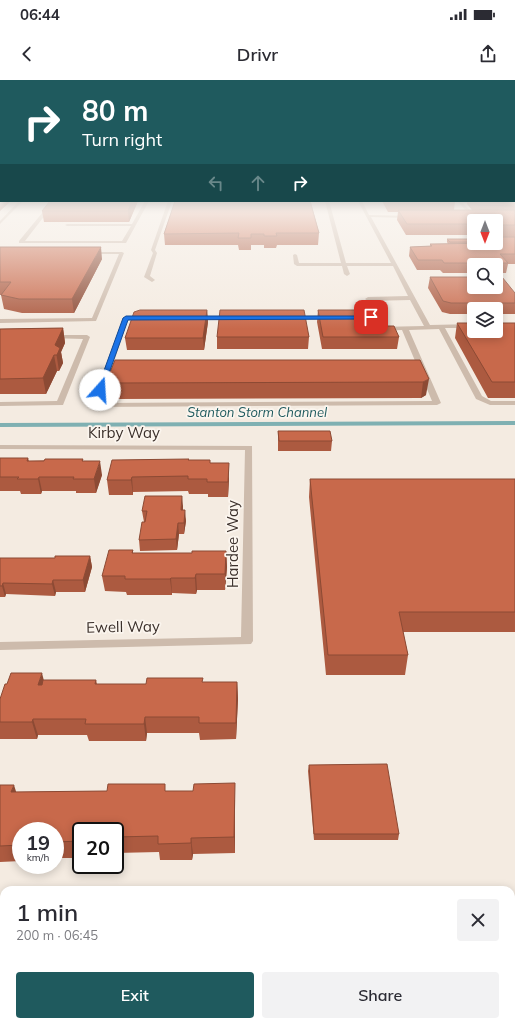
<!DOCTYPE html>
<meta charset="utf-8">
<style>
body{margin:0;font-family:Mulish,sans-serif;background:#f2f2f3;color:#2b2b33;height:100vh;display:flex;flex-direction:column;font-size:15px;white-space:nowrap}
*{box-sizing:border-box;margin:0}
p{font-size:13px;color:#7c7c81}
.icon{flex:none;width:22px;height:22px;fill:none;stroke:currentColor;stroke-width:2;stroke-linecap:round;stroke-linejoin:round}
.map{position:relative;flex:1;overflow:hidden}
.drawer{position:absolute;left:0px;top:806px;width:515px;height:140px;display:flex;flex-direction:column;background:#fff;border-radius:12px 12px 0 0;box-shadow:0 2px 10px #0003}
.drawer>*{flex:none}
.top-card{position:absolute;left:0px;top:0px;width:515px;height:122px;box-shadow:0 2px 10px #0003;background:#1f5a5e;color:#fff;overflow:hidden}
.needle{width:26px;rotate:180deg}
.buttons{position:absolute;left:467px;top:134px;display:grid;gap:8px}
.buttons a{display:grid;place-items:center;width:36px;height:36px;border-radius:4px;background:#fff;box-shadow:0 2px 10px #0003;font-size:20px}
.speed{position:absolute;left:12px;top:742px;display:flex;gap:8px;font-size:20px;font-weight:700;text-align:center}
.speed>*{display:grid;place-content:center;width:52px;height:52px;border-radius:50%;background:#fff;box-shadow:0 2px 10px #0003;line-height:1}
.speed small{font-size:10px;font-weight:400}
.speed .limit{border:2px solid #111;border-radius:6px;background:#fff;color:#111}
.pin{position:absolute;display:grid;place-items:center;width:34px;height:34px;color:#fff;margin:-17px;border-radius:8px;box-shadow:0 2px 6px #0006}
.me{position:absolute;width:44px;margin:-22px;rotate:19deg;stroke-linejoin:round;filter:drop-shadow(0 0 3px #0008)}
.turn{display:flex;align-items:center;gap:14px;height:84px;padding:0 16px;font-size:18px}
.turn .icon{width:52px;height:52px;stroke-width:2.5}
.turn b{display:block;font-size:28px;line-height:34px}
.lanes{display:flex;align-items:center;height:38px;padding:0 16px;background:#0003;justify-content:center;gap:20px;direction:ltr}
.lanes .off{opacity:.35}
.round{display:grid;place-items:center;flex:none;width:42px;height:42px;border-radius:4px;background:#f2f2f3}
.headline{display:flex;align-items:center;justify-content:space-between;height:68px;padding:0 16px}
h1{font-size:24px;font-weight:600;line-height:30px}
.button{display:flex;gap:8px;margin-top:auto;padding:8px 16px}
.button a{flex:1;height:46px;border-radius:4px;background:#1f5a5e;color:#fff;font-size:16px;font-weight:600;line-height:46px;text-align:center}
.button a+a{background:#f2f2f3;color:#2b2b33}
.status{display:flex;justify-content:space-between;align-items:center;height:28px;padding:0 20px;background:#fff;direction:ltr}
.status svg{height:11px;fill:currentColor}
header{display:flex;justify-content:space-between;align-items:center;height:52px;padding:0 16px;background:#fff;font-size:18px;font-weight:600}
.map>svg:first-child{display:block}
</style>
<div class="status"><b>06:44</b><svg viewBox="0 0 49 12"><path d="M0 12V9h3v3zM5 12V6h3v6zM10 12V3h3v9zM15 12V0h3v12zM26 1h20v11H26zM47 4h2v5h-2z"/></svg></div>
<header><svg class="icon" aria-label="back" viewBox="0 0 24 24"><path d="M15 5l-7 7 7 7"/></svg>Drivr<svg class="icon" aria-label="share" viewBox="0 0 24 24"><path d="M12 15V3M7 8l5-5 5 5M5 13v7h14v-7"/></svg></header>
<div class="map">
<svg width="515" height="946" viewBox="0 0 515 946">
<rect width="100%" height="100%" fill="#f4ebe1"/>
<g fill="none" stroke-linecap="round" stroke-linejoin="round">
<path fill="#7fb0b2" fill-rule="evenodd" d="M515 341V345L0 347V343Z"/>
<path fill="#cdbbac" fill-rule="evenodd" d="M19 121H23L0 144V141Z
M52 121H56L25 161H122L131 146H67L65 145 67 144H132L145 121H149L126 163H19V161Z
M168 121H172L155 170 157 173 150 196 155 200 152 202 144 197 153 173 151 170Z
M325 121H329L346 183H391L358 121H362L369 135 411 136 410 138 371 137 430 245 474 244V248H445L482 316 491 321H515V325H490L476 319 439 249 409 250 441 323 437 325 92 327 91 325 123 238C129 235 142 235 148 238L145 240H128L100 323 432 321 402 250 376 251 373 249 369 239H351L348 237 351 235 373 236 378 247 424 246 410 220 368 221 365 219 368 217 408 216 393 186H347L350 194 347 196 344 194 342 186H297L294 184 293 175 295 174 297 175 299 183H341Z
M459 121H480L479 123H463L474 135H478V137H472L459 123Z
M88 172H122L124 173 96 241 0 243V239L92 238 119 174H86Z
M195 236H231L234 238 231 240 193 239V237Z
M293 236 331 235 334 237 331 239H291L290 238Z
M51 255H87L90 257 63 325 0 326V322L57 321 83 259 49 258 48 257Z
M0 365 252 366 253 561 251 564 0 570V562L241 557 245 370 0 369Z
M0 864H4V880H0Z
M4 901V933L0 935V903Z
M511 902H515V920H511Z
M286 942H304V946H286Z"/>
</g>
<path fill="#ac5a40" d="M515 116V157H498L496 154V141H474V155H406L397 140 398 132H388L382 121H455L454 130H472L467 124V121H514Z
M138 121 129 142H44L42 131Z
M175 121H311V123L319 153 318 165H277L276 168H264V165H251V170H239L238 165H165L164 154Z
M515 157V184H508L506 193H496V185H474V193H443L440 190H417L409 176 410 167 430 166V164H448L447 162V159L469 162V163H496Z
M0 167 102 179 74 233H22L4 229 1 215H0Z
M430 197 515 213V234H496V229H474V234H450L442 232 428 208Z
M207 230 208 242 204 270H127L125 258Z
M318 230 365 238 385 246 399 257 397 269H322L317 242Z
M457 243H515V318H488L455 258Z
M63 248 65 263 61 272 63 283 59 291H57L46 314H0V249Z
M217 257H309L308 269H217Z
M420 280 426 315 421 318 115 319 110 316 107 300Z
M278 351 332 361 331 371H278Z
M0 378H28L29 381 83 379V381L102 395 96 413H76V411H42L41 414H21L20 411H0Z
M189 379V380L210 383 229 398 228 417H208V414H189L188 411 133 412V415H109L107 400Z
M310 399H515V552H403L408 575 405 595H326L309 417Z
M183 426V430L186 441 184 454H179L177 470 140 471 139 460 144 442 142 431Z
M133 470V473H192L226 471 227 487 225 510H197L196 514 172 513V515H127L126 512 105 511 102 496Z
M90 476 92 487 85 512H56L55 516 6 514 5 517H0V478H55Z
M43 600H96L97 604H146L203 602H237L238 619 236 659 200 660 199 653H147L146 661H89L87 655H38L37 659H0V619L7 604Z
M309 685 399 754 398 760H314L308 691Z
M0 705 16 712 166 711 235 720V773L193 774 192 780H160L159 772 115 773V751H81V778H55V751H21V781L0 782Z
M410 942H483L484 946H409Z"/>
<path fill="#8c4a34" d="M1 118V121H11L0 131V119Z
M132 121H138L129 142 128 131Z
M101 167 102 179 74 233 72 219Z
M207 230 208 242 204 270 203 258Z
M63 248 65 263 61 272 63 283 59 291 55 265Z
M54 275 57 291 46 314 43 298Z
M429 299 426 315 421 318 423 302Z
M100 381 102 395 96 413 94 399Z
M229 383V398L228 417V402Z
M39 397 42 411 41 414 38 399Z
M132 397 133 412V415L131 400Z
M182 416 183 426 182 441 181 430Z
M185 430 186 441 184 454V443Z
M178 443 179 454 177 470 176 459Z
M226 471 227 487 225 510V494Z
M90 476 92 487 85 512 83 500Z
M196 494 197 510 196 514 195 498Z
M171 498 172 513V515L170 499Z
M53 500 56 512 55 516 52 504Z
M3 503 6 514 5 517 2 506Z
M42 593 46 609 38 605Z
M237 602 238 619 236 659V643Z
M145 637 147 653 146 661 144 644Z
M33 639 38 655 37 659 32 642Z
M235 703V773L234 757Z
M14 705 19 721 11 712Z
M191 758 193 774 192 780 191 763Z"/>
<path fill="#c8694b" stroke="#8c4a34" d="M514 116H515V126L478 125 474 121H514Z
M50 121H132L128 131H42Z
M175 121H310L319 153H276L277 156H264V154H251V158H238L239 153 164 154Z
M398 130H515V145H500L493 138H471L474 141V144H407Z
M496 157H515V174H500L508 183H444L442 180H418L410 167 432 166 430 164 496 163Z
M447 159H467L469 162H450Z
M0 167H101L72 219H19L1 215 11 202H0Z
M430 197H474V207H496V197H502L515 213V223H451L443 221Z
M140 230H207L203 258H125L134 232Z
M220 230H304L309 257H217Z
M318 230H362L365 238H373L374 243H383L385 246H394L399 257H323Z
M457 243H474V251H496V243H515V302H492Z
M63 248 55 265 60 268 57 275H54L43 298 0 299V249Z
M115 280H420L429 299 423 302 113 303 107 300Z
M278 351H330L332 361H279Z
M0 378H28L27 381H44L45 379H83L82 381H100L94 399H73L74 397H39L38 399H17L19 397H0Z
M189 379 188 380H210V383H229L228 402H207V399H188V396L132 397 131 400H107L112 380Z
M310 399H515V532H399L408 575H328Z
M145 416H182L181 430H185L184 443H178L176 459 139 460 142 442H145L147 431H142Z
M109 470H133L132 473H192V471H226L225 494H196L195 498H171L170 499H125V496H102Z
M55 476H90L83 500H53L52 504 3 503 2 506H0V478H55Z
M11 593H42L38 605H42L43 600H96L95 604H146L147 598H203L202 602H237L236 643H199V637H145L144 644H85L86 639H33L32 642H0V619L5 604H7Z
M387 684 399 754H314L309 685Z
M235 703 234 757 191 758V763L158 764V756L115 757V751H81V761L55 762V751H21V765L0 766V705H14L11 712 107 711 108 704H165V711H193L194 704Z
M411 942H483L484 946H412Z"/>
<linearGradient id="sky" x2="0" y2="1"><stop stop-color="#7eb2d2"/><stop offset="0.47" stop-color="#faf6f2"/><stop offset="1" stop-color="#faf6f2" stop-opacity="0"/></linearGradient>
<rect width="515" height="249" fill="url(#sky)"/>
<path fill="#1a73e8" stroke="#114b97" d="M126 236H371L374 237 371 239 128 240 103 310 98 312 97 310 123 238Z"/>
<g text-anchor="middle" stroke-width="3.5" stroke-linejoin="round" paint-order="stroke">
<g font-size="13" font-style="italic" fill="#1f5a5e" stroke="#fbf5ee">
<text x="257" y="337">Stanton Storm Channel</text>
</g>
<g font-size="15" fill="#3b302b" stroke="#fbf5ee">
<text x="124" y="358">Kirby Way</text>
<text transform="translate(233 464) rotate(-90)" y="5">Hardee Way</text>
<text transform="translate(123 547) rotate(-1)" y="5">Ewell Way</text>
</g>
</g>
</svg>
<div class="buttons">
<a><svg class="needle" viewBox="-14 -14 28 28"><path d="M0-13l5 13h-10z" fill="#e53935"/><path d="M0 13l5-13h-10z" fill="#7c7c81"/></svg></a>
<a><svg class="icon" aria-label="search" viewBox="0 0 24 24"><circle cx="10" cy="10" r="6"/><path d="M15 15l6 6"/></svg></a>
<a><svg class="icon" aria-label="layers" viewBox="0 0 24 24"><path d="M12 4l9 5-9 5-9-5zM3 14l9 5 9-5"/></svg></a>
</div>
<div class="speed"><div>19<small>km/h</small></div><div class="limit">20</div></div>
<div class="pin" style="left:371px;top:237px;background:#d93025"><svg class="icon" aria-label="arrive" viewBox="0 0 24 24"><path d="M6 21V4h12l-3 4 3 4H6"/></svg></div>
<svg class="me" style="left:100px;top:310px" viewBox="-20 -20 40 40"><circle r="19" fill="#fff"/><path d="M0-13L10 11 0 6-10 11z" fill="#1a73e8"/></svg>
<div class="top-card">
<div class="turn"><svg class="icon" aria-label="right" viewBox="0 0 24 24"><path d="M7 20v-9h11M14 6l5 5-5 5"/></svg><div><b>80 m</b>Turn right</div></div>
<div class="lanes"><svg class="icon off" aria-label="left" viewBox="0 0 24 24"><path d="M17 20v-9H6M10 6l-5 5 5 5"/></svg><svg class="icon off" aria-label="ahead" viewBox="0 0 24 24"><path d="M12 20V5M6 11l6-6 6 6"/></svg><svg class="icon" aria-label="right" viewBox="0 0 24 24"><path d="M7 20v-9h11M14 6l5 5-5 5"/></svg></div>
</div>
<section class="drawer">
<div class="headline"><div><h1>1 min</h1><p>200 m · 06:45</p></div><a class="round"><svg class="icon" aria-label="close" viewBox="0 0 24 24"><path d="M6 6l12 12M18 6L6 18"/></svg></a></div>
<div class="button"><a>Exit</a><a>Share</a></div>
</section>
</div>
